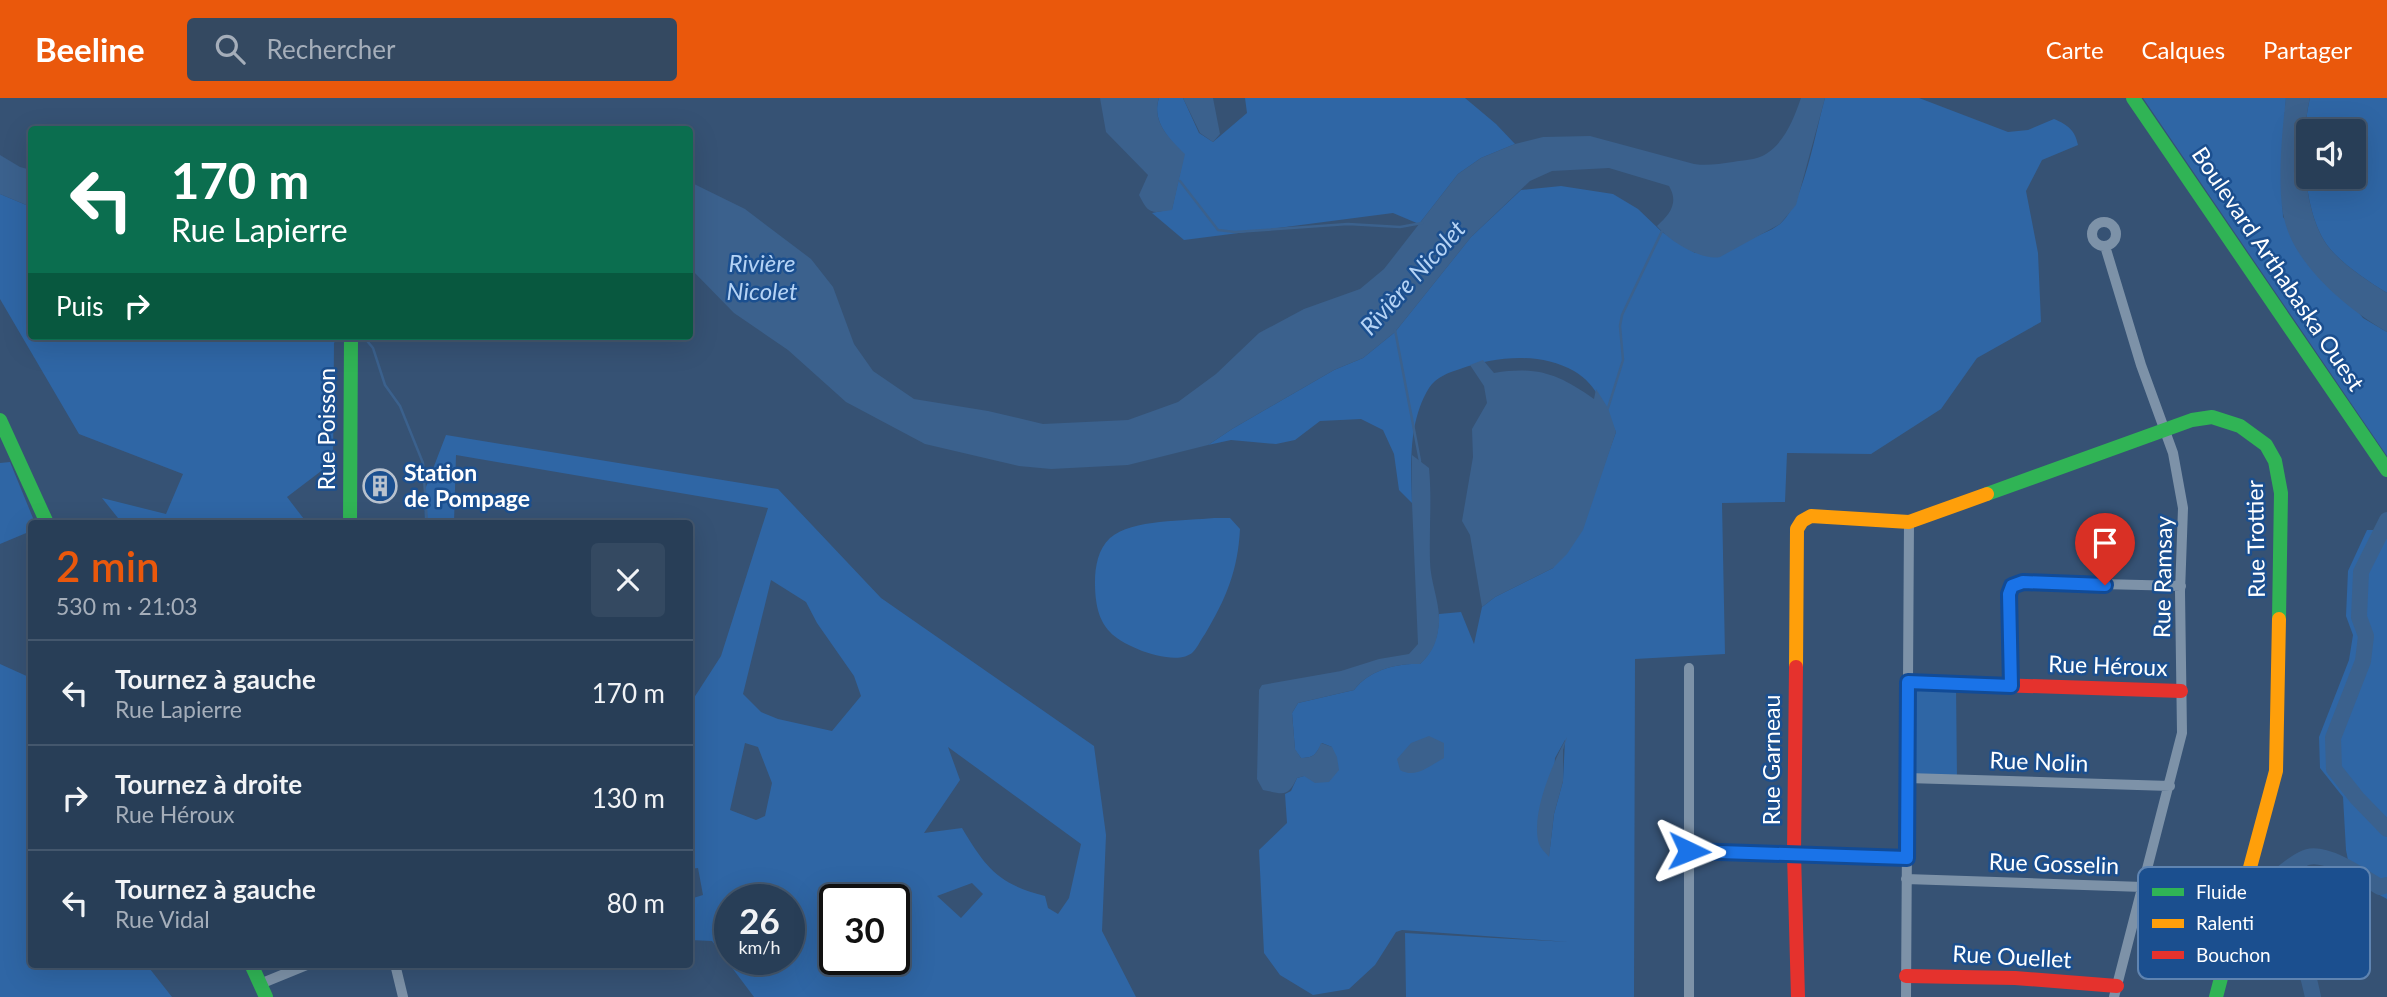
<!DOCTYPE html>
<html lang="fr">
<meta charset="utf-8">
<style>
body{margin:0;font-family:Lato,sans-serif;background:#344961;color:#f1f3f6;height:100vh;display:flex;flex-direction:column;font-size:26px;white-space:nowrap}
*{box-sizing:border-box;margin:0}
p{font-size:23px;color:#a5aeba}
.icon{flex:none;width:38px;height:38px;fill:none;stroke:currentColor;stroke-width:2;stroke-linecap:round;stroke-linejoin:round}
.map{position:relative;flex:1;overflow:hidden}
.sheet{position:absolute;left:28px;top:422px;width:665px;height:448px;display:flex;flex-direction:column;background:#283e57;border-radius:7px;box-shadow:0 7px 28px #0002,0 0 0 2px #44576d}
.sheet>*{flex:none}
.banner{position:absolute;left:28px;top:28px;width:665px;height:214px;border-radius:7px;box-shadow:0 7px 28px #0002,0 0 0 2px #44576d;background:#0b6e4f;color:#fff;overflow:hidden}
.fabs{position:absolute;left:2296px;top:21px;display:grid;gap:14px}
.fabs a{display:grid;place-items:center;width:70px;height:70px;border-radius:7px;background:#283e57;box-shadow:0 7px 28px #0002,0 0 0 2px #44576d;font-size:35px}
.speed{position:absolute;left:714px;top:786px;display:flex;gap:14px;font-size:35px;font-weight:700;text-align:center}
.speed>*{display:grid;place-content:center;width:91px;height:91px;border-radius:50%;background:#283e57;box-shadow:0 7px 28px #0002,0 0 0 2px #44576d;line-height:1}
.speed small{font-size:18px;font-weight:400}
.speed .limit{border:4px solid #111;border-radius:10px;background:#fff;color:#111}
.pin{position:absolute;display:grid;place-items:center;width:60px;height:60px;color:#fff;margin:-72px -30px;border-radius:50% 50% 50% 0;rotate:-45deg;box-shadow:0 0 7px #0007}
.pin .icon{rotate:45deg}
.me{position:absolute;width:77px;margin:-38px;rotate:92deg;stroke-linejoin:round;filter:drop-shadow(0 0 5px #0008)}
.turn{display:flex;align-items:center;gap:24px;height:147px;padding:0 28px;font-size:32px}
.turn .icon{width:91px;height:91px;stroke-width:2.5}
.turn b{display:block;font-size:49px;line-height:60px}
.then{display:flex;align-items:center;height:66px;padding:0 28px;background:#0003;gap:14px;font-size:26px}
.round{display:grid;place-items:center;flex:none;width:74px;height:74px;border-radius:7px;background:#344961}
.headline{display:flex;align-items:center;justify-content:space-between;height:119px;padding:0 28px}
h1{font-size:42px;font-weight:600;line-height:52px;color:#ea580c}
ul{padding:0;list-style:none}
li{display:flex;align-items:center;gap:21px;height:105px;padding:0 28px;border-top:2px solid #44576d}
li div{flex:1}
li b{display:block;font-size:26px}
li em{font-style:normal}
header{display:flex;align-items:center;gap:42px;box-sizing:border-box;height:98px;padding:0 35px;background:#ea580c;color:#fff}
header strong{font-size:33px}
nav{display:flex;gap:38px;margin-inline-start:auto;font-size:24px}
.search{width:490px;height:63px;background:#344961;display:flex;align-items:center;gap:18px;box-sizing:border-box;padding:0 24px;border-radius:7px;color:#a5aeba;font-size:26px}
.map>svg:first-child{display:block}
</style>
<header>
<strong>Beeline</strong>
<div class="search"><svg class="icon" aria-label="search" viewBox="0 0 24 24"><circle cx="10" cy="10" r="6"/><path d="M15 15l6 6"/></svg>Rechercher</div>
<nav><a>Carte</a><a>Calques</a><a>Partager</a></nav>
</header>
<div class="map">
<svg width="2387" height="899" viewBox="0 0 2387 899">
<rect width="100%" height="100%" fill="#365274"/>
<path fill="#2f66a5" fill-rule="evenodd" d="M1159 0H1183L1199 35 1213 44 1247 15 1245 0H1465L1496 26 1515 46 1481 60 1458 76 1419 126 1393 115 1184 142 1152 115 1172 111 1184 57C1170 41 1151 24 1159 0Z
M1825 0H1919L2008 34 2028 32 2054 21C2068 27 2075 32 2078 47L2042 62 2026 93 2038 155 2041 224 1977 260 1941 311 1871 356 1787 355 1785 404 1722 405 1725 556 1635 561 1634 899H1406L1405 835 1569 844 1402 832 1396 834 1375 867 1349 891 1313 897 1280 877 1264 855 1259 752 1287 725 1285 696 1291 693 1297 680 1304 678 1332 649 1322 645C1316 656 1314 660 1301 660L1295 652 1292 615 1298 605 1354 592C1369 572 1396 565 1420 566 1435 552 1439 536 1439 516L1461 514 1474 546 1482 509 1495 499 1553 470 1603 370 1616 334C1605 311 1598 287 1574 273 1540 254 1496 258 1460 271 1448 275 1436 279 1429 290 1408 324 1411 367 1412 405L1399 392 1394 356 1383 332 1361 321 1320 323 1295 342 1276 346 1231 342 1208 347 1232 331 1334 272 1363 260 1395 234 1471 139 1521 92 1561 88 1613 96 1638 111 1662 134 1695 155C1719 148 1763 141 1781 125 1804 105 1816 31 1825 0ZM1565 642 1563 683 1554 716 1549 758 1555 660Z
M2143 0H2286L2281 72 2283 119 2363 220 2387 234V358Z
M2310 0H2387V195C2368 183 2346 169 2331 152 2302 119 2300 41 2310 0ZM2308 33H2354V79H2308Z
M0 96 31 109 32 238H339L334 245 333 364 287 399 307 425H122L102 400 166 416 183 376 79 336 0 201Z
M446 337 778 391 881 500 1094 648 1106 737 1102 833 1136 899H754L712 843 690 842V801L703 797 698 770 690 771V606L721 558 768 410 456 357 454 425H425L424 394ZM771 482 806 504 817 525 854 578 861 598 832 633 778 621 761 614 743 596ZM745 645 758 649 772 685 765 718 756 722 730 712ZM948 649 1081 746 1069 800 1058 816 1048 810 1045 798C998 786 986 770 962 730L924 735 960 682ZM972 785 983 796 961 820 937 798ZM730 802H789V861H730ZM835 802H894V861H835Z
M10 364 35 425H32L31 433 0 446V365Z
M1214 420H1230L1240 431C1238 472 1226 501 1205 536 1201 541 1198 549 1193 554 1177 570 1123 549 1110 534 1097 521 1095 501 1095 484 1095 469 1098 451 1110 440 1132 421 1186 423 1214 420Z
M2367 432H2387V801L2352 782 2346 752 2343 699 2320 670 2319 639 2349 562 2353 537 2346 518 2348 473Z
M0 566 31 580 32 866H146L172 899H0Z
M1908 584 1956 586 1957 682 1907 680Z"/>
<path fill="#3b618d" d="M1100 0H1159C1151 24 1170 41 1185 56L1172 112C1151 115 1149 117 1139 97L1148 77 1106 34Z
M1183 0H1213L1220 36 1213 44 1200 35Z
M1801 0H1825L1796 107 1780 126 1720 159C1702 163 1669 143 1657 128 1670 116 1679 105 1669 88L1609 70 1552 73 1530 83 1471 139 1395 234 1363 260 1334 272 1232 331 1208 347 1128 367 1051 371 1019 368 925 346 846 304 788 252 734 215 690 170V84L745 111 811 161 833 189 854 246 873 273 914 301 988 313 1043 326 1128 322 1178 304 1216 276 1259 235 1304 211 1360 191 1384 171 1458 76 1481 60 1515 46 1543 39 1590 38 1694 66C1708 68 1718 66 1733 64 1743 62 1757 62 1766 56 1785 44 1794 20 1801 0Z
M2286 0H2310C2300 41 2302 119 2331 152 2346 169 2368 183 2387 195V234C2347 211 2294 167 2284 120 2277 89 2282 32 2286 0Z
M0 57 20 69 31 72V109L0 96Z
M1483 262 1494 275C1538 268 1558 276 1594 301L1596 291 1608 310 1616 334 1583 432 1567 456 1553 470 1495 499 1482 509 1470 437 1462 423 1473 359 1472 331 1487 305 1484 288 1470 267Z
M1412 357 1429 370C1432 401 1429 431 1430 463 1430 486 1443 510 1438 533 1436 547 1430 557 1420 566 1397 565 1369 572 1354 592L1298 605 1292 615 1295 651 1301 660C1313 660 1317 656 1321 645L1332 649 1337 659 1339 672 1329 684 1315 685 1304 678 1297 680C1287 700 1284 696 1263 692L1257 681 1259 592 1262 587 1341 573 1379 561 1409 556 1418 546 1412 405Z
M1429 638 1444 645V660C1429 668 1416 681 1400 672L1397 661 1411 645Z
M1567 639 1563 652V683L1554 716 1549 759C1546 755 1541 751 1539 746 1530 717 1553 664 1567 639Z"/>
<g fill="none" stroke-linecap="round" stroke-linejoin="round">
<path stroke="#3b618d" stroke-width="2.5" d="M1180 83 1218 132 1235 134 1348 126 1400 129 1422 125
M1395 232 1420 363
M363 238 373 250 385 287 400 308 423 365 427 425
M1608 310 1623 262 1620 228 1622 217 1662 133"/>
<path stroke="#3b618d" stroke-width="16" d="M2387 422 2361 474 2359 519 2366 538 2363 563 2333 640 2334 671 2357 700 2387 731
M2313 899C2310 886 2308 873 2301 862 2286 839 2260 819 2266 788 2276 781 2296 762 2308 759 2328 754 2363 779 2380 789L2387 787"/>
<path stroke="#7d92a8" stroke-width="10" d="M2092 136a12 12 0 1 1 24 0a12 12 0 1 1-24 0Z
M2105 148 2141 267 2173 355 2183 410 2180 494 2182 635 2114 899
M1689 570V899
M2011 588 2009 496 2012 488 2023 484 2181 488
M1907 680 2170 688
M1689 753 1907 760
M1906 781 2143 789 2242 802
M395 866 403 899
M260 886 309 866
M1906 899 1909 424"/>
<path stroke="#30b455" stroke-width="14" d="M2133 0 2387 372
M0 322 47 425
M1987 396 2192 322 2212 319 2240 328 2266 347 2275 363 2281 395 2279 521
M350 425 351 238
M251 866 266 899
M2216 899 2248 777"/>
<path stroke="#ff9f0a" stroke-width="14" d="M1796 569 1797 431 1802 423 1811 418 1909 424 1987 396
M2248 777 2276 673 2279 521"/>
<path stroke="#e5322d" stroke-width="14" d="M1796 569 1794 756 1798 899
M1908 584 2181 593
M1906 878 2015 880 2117 888"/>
</g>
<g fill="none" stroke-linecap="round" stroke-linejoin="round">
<defs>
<path id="route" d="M1689 753 1907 760 1908 584 2011 588 2009 496 2012 488 2023 484 2105 487"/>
</defs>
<use href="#route" stroke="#114b97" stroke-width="18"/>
<use href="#route" stroke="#1a73e8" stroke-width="12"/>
</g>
<defs>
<symbol id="building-ring" viewBox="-11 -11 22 22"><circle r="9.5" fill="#1b4f8f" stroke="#b9c2ce" stroke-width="1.5"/><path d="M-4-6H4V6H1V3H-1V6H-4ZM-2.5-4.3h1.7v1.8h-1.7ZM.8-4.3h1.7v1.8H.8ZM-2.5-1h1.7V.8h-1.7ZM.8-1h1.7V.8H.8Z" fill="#b9c2ce"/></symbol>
</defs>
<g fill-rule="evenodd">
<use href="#building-ring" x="361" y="369" width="38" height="38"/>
</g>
<g text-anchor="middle" stroke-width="5" stroke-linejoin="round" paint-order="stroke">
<g font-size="23" fill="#fff" stroke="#1b4f8f">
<text transform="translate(2278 171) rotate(56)" y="8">Boulevard Arthabaska Ouest</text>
<text transform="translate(327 331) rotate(-90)" y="8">Rue Poisson</text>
<text transform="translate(2256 441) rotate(-91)" y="8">Rue Trottier</text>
<text transform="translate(2163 479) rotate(-89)" y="8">Rue Ramsay</text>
<text transform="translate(2108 568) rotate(2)" y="8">Rue Héroux</text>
<text transform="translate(1772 662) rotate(-90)" y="8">Rue Garneau</text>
<text transform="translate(2039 664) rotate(2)" y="8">Rue Nolin</text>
<text transform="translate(2054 766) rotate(2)" y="8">Rue Gosselin</text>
<text transform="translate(2012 859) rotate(3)" y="8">Rue Ouellet</text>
</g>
<g font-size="23" font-weight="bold" fill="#fff" stroke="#1b4f8f" text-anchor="start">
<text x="404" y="383">Station<tspan x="404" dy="26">de Pompage</tspan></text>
</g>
<g font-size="24" font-style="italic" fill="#b5d3f5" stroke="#1b4f8f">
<text x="762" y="174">Rivière<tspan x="762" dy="28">Nicolet</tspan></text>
<text transform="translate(1413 180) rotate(-48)" y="8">Rivière Nicolet</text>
</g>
</g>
<rect x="2138" y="769" width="232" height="112" rx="10" fill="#1b4f8f" stroke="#5f84b1" stroke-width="2"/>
<rect x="2152" y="790" width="32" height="8" fill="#30b455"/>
<rect x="2152" y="821" width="32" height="9" fill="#ff9f0a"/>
<rect x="2152" y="853" width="32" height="8" fill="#e5322d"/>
<g font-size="19" fill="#fff">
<text x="2196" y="801">Fluide</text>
<text x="2196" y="832">Ralenti</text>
<text x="2196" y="864">Bouchon</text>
</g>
</svg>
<div class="fabs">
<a><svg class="icon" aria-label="sound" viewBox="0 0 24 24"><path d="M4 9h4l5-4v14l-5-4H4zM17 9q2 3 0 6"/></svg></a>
</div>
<div class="speed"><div>26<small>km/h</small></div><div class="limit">30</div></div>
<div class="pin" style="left:2105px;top:487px;background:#d93025"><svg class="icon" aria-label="arrive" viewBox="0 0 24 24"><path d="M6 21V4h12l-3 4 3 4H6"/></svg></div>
<svg class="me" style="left:1689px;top:753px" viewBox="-20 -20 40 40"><path d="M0-17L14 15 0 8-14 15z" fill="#1a73e8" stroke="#fff" stroke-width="4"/></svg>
<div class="banner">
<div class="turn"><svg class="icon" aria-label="left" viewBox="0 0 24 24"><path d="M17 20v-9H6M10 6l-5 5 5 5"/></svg><div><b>170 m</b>Rue Lapierre</div></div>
<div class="then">Puis<svg class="icon" aria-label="right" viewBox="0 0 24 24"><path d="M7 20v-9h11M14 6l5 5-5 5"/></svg></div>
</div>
<section class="sheet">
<div class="headline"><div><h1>2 min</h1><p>530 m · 21:03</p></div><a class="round"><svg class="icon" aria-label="close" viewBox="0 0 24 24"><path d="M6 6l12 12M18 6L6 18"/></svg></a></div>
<ul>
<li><svg class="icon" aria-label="left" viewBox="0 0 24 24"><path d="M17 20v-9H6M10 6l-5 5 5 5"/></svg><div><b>Tournez à gauche</b><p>Rue Lapierre</p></div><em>170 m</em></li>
<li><svg class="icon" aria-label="right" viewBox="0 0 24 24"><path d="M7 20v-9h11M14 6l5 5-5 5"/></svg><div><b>Tournez à droite</b><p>Rue Héroux</p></div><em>130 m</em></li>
<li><svg class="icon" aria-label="left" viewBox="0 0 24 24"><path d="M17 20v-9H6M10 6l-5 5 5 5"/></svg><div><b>Tournez à gauche</b><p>Rue Vidal</p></div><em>80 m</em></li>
</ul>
</section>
</div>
